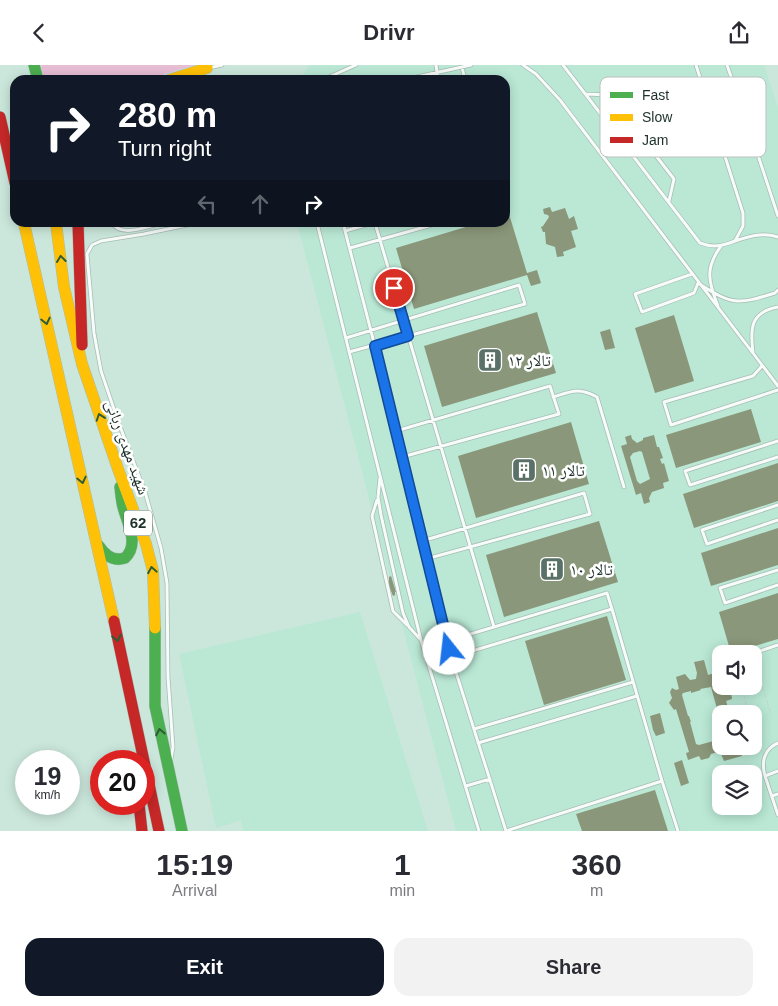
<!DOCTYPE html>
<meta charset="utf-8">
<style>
body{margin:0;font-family:Arial,"Noto Naskh Arabic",sans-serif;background:#f2f2f3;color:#2b2b33;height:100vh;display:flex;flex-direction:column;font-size:19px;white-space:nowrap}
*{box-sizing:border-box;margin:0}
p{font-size:16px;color:#7c7c81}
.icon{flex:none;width:28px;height:28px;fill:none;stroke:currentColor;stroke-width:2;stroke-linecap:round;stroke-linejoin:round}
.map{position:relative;height:766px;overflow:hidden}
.panel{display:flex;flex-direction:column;background:#fff;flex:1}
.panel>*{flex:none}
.guide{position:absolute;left:10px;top:10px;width:500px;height:152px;border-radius:15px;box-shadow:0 2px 12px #0003;background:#111827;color:#fff;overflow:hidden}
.fabs{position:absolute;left:712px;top:580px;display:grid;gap:10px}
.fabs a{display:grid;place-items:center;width:50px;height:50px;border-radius:10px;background:#fff;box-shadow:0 2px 12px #0003;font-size:25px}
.speed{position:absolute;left:15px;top:685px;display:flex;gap:10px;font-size:25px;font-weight:700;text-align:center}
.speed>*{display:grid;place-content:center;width:65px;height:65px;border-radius:50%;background:#fff;box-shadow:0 2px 12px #0003;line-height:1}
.speed small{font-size:12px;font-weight:400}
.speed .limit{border:8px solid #d22;background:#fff;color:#111}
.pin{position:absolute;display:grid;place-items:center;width:42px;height:42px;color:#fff;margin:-21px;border:2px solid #fff;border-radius:50%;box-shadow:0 1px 5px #0007}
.me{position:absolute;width:55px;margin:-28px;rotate:344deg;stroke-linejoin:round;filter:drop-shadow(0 0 4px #0008)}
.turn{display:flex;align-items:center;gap:18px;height:105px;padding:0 25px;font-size:22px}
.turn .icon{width:65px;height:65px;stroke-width:2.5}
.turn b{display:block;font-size:35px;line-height:42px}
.lanes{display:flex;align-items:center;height:48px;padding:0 25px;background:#0003;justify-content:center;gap:25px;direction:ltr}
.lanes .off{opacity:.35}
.eta{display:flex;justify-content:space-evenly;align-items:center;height:85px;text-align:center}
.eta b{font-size:30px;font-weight:700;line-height:35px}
.button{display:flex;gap:10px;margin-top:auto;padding:10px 25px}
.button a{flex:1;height:58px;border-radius:15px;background:#111827;color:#fff;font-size:20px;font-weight:700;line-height:58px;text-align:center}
.button a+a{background:#f2f2f3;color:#2b2b33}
header{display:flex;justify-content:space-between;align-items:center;height:65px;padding:0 25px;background:#fff;font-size:22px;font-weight:700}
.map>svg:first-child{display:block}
</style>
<header><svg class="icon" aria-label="back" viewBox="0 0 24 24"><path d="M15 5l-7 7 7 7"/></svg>Drivr<svg class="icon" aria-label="share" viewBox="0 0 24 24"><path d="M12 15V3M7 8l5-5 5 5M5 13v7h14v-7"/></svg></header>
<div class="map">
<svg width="778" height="766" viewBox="0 0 778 766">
<rect width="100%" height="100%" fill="#cbe7dc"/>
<path fill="#bae8d5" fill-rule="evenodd" d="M310 0H764L778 42V766H456L297 158H505V15H299ZM721 589H754V621H721ZM721 649H754V681H721ZM721 709H754V741H721Z
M360 547 428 766H243L241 755 216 763 179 589Z"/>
<path fill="#e8bed5" d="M41 0H195L165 9 152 15H44Z"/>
<path fill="#8b977a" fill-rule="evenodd" d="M550 142 552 147 565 143 569 154 574 151 578 164 571 166 576 182 563 187 564 191 557 192 555 182 546 179 545 167H543L541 162 543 161 549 152 548 150 544 149 543 144Z
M509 149 527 208 537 205 541 218 531 221 527 210 414 244 396 183 479 158H505V150Z
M537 247 556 308 442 342 424 281Z
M674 250 694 316 655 328 635 263Z
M610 264 615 283 605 285 600 267Z
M751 344 761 377 676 403 666 370Z
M571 357 589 419 476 453 458 391Z
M631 370 632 374 637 378 643 375V373L654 370 657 382H659L663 393 660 394 662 399 664 398 669 416 663 418 664 423 652 427 649 433 650 437 644 439 641 428 636 430 621 381 627 379 625 372ZM640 386 642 387 650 414 640 419 637 416 630 392 633 388Z
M778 398V436L694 463 683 429Z
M599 456 618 517 504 552 486 490Z
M778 463V500L711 521 701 488Z
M391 511 396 527H395V530L393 531 389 521V512Z
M778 528V574L731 588 719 547Z
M607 551 626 615 544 640 525 576Z
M704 595 708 610 718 607 721 621H729L730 623 727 624 728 628 731 627 732 634 726 636 730 649H721L719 651 711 622 700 624 701 625 691 628V626L683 628 682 630 688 651H689L691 657H690L696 679 699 680 721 674V681H747L748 685 741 686 742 691 724 696 721 689 718 687 711 689 709 693 701 695 699 691 688 695 686 688 689 687 676 644 674 645 669 638 672 633 670 627 672 623 676 625 679 624 676 612 685 609 690 615 696 614 697 608 694 597Z
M660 648 665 668 656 671 653 665 650 651Z
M682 695 689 718 681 721 674 698Z
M758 711 761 721 754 724V713Z
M655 725 668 766H582L576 749Z"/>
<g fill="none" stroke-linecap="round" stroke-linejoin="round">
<defs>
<path id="lane" d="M436 0 438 15
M523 0 536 9 560 35 778 321
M563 0 700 178C713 183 722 181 735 176L743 161V148L696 0
M727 0 753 75 778 151
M462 2 465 15
M209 3 222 0
M326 15 329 12 356 0
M403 15 471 0
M586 29 609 30 674 114 669 136
M723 84 753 75
M112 158C121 173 149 161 163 158
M317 158 421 575 479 766
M343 158 379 297 444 569 506 766
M375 158 494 562 607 528 612 544 452 592
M345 166 373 158
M735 176C750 171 763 167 778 172
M350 183 439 158
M692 209 635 229 642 247 694 228 698 218C732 240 737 240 775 228L778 225
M718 241C708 216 705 203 721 181
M346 273 519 220 525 239 349 287
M753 288C750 264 750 247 778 242
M762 301 753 311 664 337 671 360 778 325
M553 332C572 326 579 322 597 332L624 422
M396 366 550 321 559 349 402 392
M778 376 685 406 690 420 778 392
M380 413 378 432 381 450 403 548 409 562 420 574
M377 435 372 451 393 546 407 560
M778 440 702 465 707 479 778 455
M422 476 584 428 590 449 426 494
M778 505 720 523 725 538 778 520
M447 576 494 562
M751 589 778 580
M425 591 449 584
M474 664 633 617
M478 678 637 631
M171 694 173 682 168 612 167 518 161 483 145 427 118 356 101 306 94 268 87 189 92 180 101 176 144 169 197 158
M778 706 765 711 778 750
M765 711C761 697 764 684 778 678
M662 716 678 766
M466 721 490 714
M772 731 778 729
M506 766 662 716 612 544"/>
<path id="fast" d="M34 0 38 15
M99 481C105 490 113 497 125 493 140 479 127 458 123 442 121 435 121 429 120 422
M155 563V641L182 766"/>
<path id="slow" d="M169 15 207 3
M24 158 114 556
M56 158 64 222 82 299 118 404 146 479 153 506 155 563"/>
<path id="jam" d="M0 52 15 118
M78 158 82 280
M114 556 159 766
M139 739 142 766"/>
</defs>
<use href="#lane" stroke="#a7bdb4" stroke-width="4.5"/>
<use href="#fast" stroke="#a7bdb4" stroke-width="12"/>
<use href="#slow" stroke="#a7bdb4" stroke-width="12"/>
<use href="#jam" stroke="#a7bdb4" stroke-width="12"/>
<path stroke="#c8d1ce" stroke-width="1" stroke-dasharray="5 2.5" stroke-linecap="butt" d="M760 614 771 649
M741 621 749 649
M754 654H755
M754 663 762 686"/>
<use href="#lane" stroke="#f7fbfa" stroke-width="3"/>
<use href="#fast" stroke="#4caf50" stroke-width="11"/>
<use href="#slow" stroke="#ffc107" stroke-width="11"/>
<use href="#jam" stroke="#c62828" stroke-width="11"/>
</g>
<defs><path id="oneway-chevron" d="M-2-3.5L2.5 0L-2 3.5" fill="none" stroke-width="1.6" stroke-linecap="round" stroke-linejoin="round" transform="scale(1.25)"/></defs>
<g stroke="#2d5d37">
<use href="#oneway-chevron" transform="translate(61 194) rotate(-97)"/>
<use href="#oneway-chevron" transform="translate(46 256) rotate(77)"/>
<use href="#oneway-chevron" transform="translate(100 352) rotate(-109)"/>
<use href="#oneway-chevron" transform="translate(82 415) rotate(77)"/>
<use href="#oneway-chevron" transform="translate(152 505) rotate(-100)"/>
<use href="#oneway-chevron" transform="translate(117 573) rotate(78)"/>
<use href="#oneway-chevron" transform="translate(160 667) rotate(-101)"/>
</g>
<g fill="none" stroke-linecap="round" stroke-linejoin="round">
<defs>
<path id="route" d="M394 223 408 271 375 281 449 584"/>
</defs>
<use href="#route" stroke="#114b97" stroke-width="12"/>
<use href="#route" stroke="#1a73e8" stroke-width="9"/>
</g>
<defs>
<symbol id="building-square" viewBox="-11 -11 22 22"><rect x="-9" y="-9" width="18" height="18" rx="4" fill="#5a7168" stroke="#fff"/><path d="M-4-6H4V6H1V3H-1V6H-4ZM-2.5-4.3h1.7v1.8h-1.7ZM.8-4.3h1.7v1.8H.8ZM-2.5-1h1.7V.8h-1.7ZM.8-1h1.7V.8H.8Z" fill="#fff"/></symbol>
</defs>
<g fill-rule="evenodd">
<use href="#building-square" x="476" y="281" width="28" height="28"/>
<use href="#building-square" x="510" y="391" width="28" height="28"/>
<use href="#building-square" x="538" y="490" width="28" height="28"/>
</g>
<g text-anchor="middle" stroke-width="5" stroke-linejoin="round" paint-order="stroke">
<rect fill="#fff" stroke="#616f69" stroke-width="1" x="124" y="445.5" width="28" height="25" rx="4"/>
<g font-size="15" font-weight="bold" fill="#1d3129">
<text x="138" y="463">62</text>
</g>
<g font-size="16" fill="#1d3129" stroke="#fff" text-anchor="start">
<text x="508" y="301">تالار ۱۲</text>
<text x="542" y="411">تالار ۱۱</text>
<text x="570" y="510">تالار ۱۰</text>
</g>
<g font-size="16" fill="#1d3129" stroke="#fff">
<text transform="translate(128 382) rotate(70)" y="6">شهید مهدی ربانی</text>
</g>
</g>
<rect x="600" y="12" width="166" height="80" rx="8" fill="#fff" stroke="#bbc1bf" stroke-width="1"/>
<rect x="610" y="27" width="23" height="6" fill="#4caf50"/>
<rect x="610" y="49" width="23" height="7" fill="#ffc107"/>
<rect x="610" y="72" width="23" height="6" fill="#c62828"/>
<g font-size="14" fill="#1d3129">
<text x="642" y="35">Fast</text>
<text x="642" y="57">Slow</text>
<text x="642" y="80">Jam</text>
</g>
</svg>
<div class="fabs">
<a><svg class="icon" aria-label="sound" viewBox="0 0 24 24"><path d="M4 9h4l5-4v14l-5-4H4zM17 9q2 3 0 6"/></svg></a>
<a><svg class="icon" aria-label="search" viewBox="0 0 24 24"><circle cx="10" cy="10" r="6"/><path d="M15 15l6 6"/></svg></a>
<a><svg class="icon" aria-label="layers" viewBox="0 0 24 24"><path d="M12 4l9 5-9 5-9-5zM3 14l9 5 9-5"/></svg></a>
</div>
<div class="speed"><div>19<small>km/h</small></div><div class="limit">20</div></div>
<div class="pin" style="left:394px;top:223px;background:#d93025"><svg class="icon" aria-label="arrive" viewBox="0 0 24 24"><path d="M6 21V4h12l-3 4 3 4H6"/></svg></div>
<svg class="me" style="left:449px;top:584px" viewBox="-20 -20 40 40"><circle r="19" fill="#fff"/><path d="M0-13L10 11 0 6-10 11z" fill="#1a73e8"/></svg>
<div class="guide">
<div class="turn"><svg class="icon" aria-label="right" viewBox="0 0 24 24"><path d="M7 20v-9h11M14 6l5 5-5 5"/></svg><div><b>280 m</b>Turn right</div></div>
<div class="lanes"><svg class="icon off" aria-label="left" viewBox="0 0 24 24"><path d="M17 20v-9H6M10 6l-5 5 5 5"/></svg><svg class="icon off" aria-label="ahead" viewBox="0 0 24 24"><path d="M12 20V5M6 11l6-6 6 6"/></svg><svg class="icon" aria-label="right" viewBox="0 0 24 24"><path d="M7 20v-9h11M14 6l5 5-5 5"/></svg></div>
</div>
</div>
<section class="panel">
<div class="eta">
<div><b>15:19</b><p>Arrival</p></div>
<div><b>1</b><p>min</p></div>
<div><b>360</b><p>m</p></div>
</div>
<div class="button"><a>Exit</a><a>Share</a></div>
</section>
